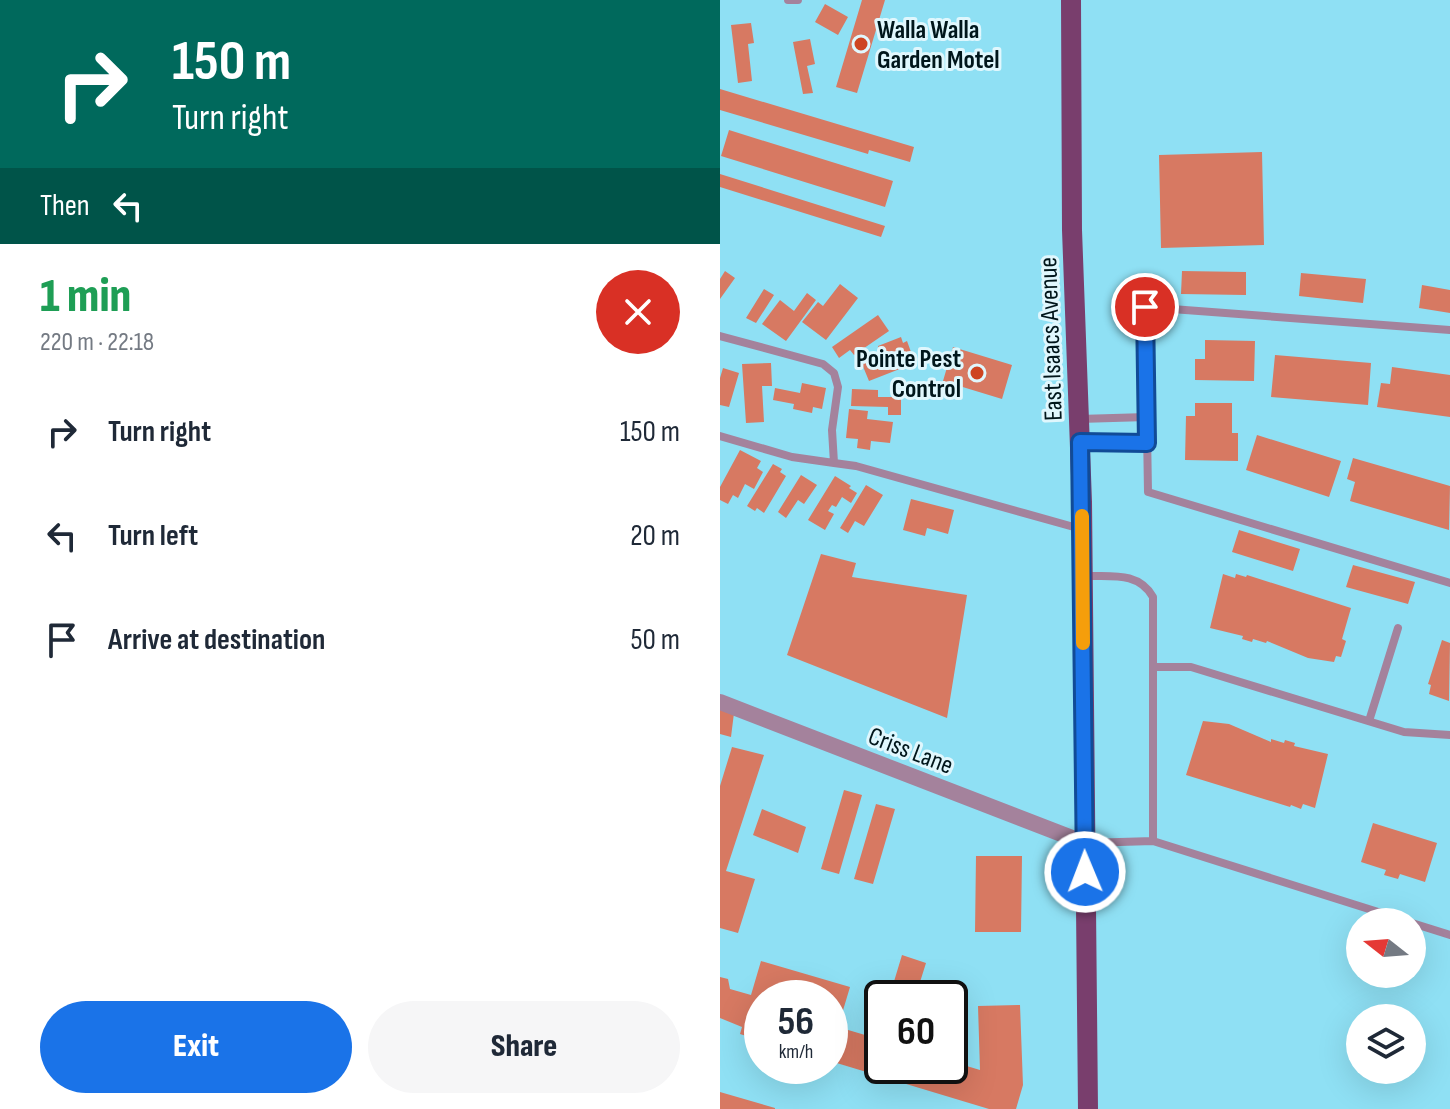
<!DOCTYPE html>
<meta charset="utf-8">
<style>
body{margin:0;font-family:"Sofia Sans Condensed",sans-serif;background:#f6f6f7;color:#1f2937;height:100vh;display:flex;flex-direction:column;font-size:30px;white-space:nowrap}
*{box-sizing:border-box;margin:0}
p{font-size:26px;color:#747a83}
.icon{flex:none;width:44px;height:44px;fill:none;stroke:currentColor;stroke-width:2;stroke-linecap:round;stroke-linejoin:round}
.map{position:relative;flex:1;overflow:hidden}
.side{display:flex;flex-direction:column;background:#fff;width:720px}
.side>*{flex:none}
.top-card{background:#00695c;color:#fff;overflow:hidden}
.needle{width:52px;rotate:287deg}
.tools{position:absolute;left:626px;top:908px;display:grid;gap:16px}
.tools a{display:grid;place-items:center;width:80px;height:80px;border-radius:50%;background:#fff;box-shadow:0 8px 32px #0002;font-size:40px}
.speed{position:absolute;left:24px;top:980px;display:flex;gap:16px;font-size:40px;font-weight:700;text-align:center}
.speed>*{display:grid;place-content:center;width:104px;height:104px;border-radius:50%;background:#fff;box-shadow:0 8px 32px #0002;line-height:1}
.speed small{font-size:20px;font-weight:400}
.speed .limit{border:4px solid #111;border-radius:12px;background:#fff;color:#111}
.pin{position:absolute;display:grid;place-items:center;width:68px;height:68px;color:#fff;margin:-34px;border:4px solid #fff;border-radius:50%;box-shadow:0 2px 8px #0007}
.me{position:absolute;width:88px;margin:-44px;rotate:359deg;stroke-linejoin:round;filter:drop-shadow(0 0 6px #0008)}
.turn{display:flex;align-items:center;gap:28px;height:168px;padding:0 40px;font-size:36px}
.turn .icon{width:104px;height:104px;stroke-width:2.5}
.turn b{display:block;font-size:56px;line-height:68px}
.then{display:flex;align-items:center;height:76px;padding:0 40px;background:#0003;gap:16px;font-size:30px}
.round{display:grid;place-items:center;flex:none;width:84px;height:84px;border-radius:42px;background:#f6f6f7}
.overview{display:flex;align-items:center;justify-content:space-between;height:136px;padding:0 40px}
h1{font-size:48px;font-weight:800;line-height:60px;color:#1e9e55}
.cta{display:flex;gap:16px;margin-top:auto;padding:16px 40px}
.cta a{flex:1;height:92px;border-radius:48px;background:#1a73e8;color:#fff;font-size:32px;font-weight:800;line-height:92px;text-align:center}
.cta a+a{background:#f6f6f7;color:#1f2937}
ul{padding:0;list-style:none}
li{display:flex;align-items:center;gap:24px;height:104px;padding:0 40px}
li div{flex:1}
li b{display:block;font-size:30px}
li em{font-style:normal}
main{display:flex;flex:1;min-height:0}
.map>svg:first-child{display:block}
</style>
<main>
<section class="side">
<div class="top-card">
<div class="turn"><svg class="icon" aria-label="right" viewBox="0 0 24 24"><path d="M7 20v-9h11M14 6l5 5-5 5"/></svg><div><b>150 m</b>Turn right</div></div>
<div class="then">Then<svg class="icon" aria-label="left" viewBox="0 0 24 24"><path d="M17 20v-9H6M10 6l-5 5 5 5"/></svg></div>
</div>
<div class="overview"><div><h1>1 min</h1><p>220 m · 22:18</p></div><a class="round" style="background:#d93025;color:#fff"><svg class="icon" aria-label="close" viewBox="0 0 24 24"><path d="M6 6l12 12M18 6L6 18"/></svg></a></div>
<ul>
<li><svg class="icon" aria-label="right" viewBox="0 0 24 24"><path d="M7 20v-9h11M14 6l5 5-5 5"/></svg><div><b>Turn right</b></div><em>150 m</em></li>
<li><svg class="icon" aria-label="left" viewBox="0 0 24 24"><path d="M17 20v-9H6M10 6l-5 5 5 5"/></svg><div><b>Turn left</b></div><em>20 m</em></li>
<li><svg class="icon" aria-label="arrive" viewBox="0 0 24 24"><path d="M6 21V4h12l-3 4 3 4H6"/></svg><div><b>Arrive at destination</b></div><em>50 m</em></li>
</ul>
<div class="cta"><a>Exit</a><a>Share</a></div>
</section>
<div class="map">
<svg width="730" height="1109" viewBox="0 0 730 1109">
<rect width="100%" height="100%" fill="#8fe0f4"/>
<path fill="#d77962" d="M142 0H165L137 93 116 87Z
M105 4 128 17 118 35 95 22Z
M31 23 34 43 28 44 32 81 18 83 11 25Z
M90 39 95 64 87 66 93 93 83 94 73 42Z
M0 89 194 147 190 162 149 150 148 154 0 110Z
M9 130 173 181 165 207 1 156Z
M542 152 544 245 441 248 439 155Z
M0 174 165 226 161 237 0 187Z
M5 271 15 278 0 299V279Z
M462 271 526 272V295L461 294Z
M581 273 646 279 643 303 579 296Z
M120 284 138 298 106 340 82 322 98 302 103 306Z
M702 285 730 290V313L699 308Z
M44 289 54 295 36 323 26 318Z
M87 293 96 300 66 341 42 324 60 300 74 311Z
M158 315 169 331 134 355 130 350 119 358 112 347Z
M181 337 183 343 187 341 195 363 149 381 142 364 162 357 158 346Z
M485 340 535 341 534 381 475 380V359H485Z
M233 347 292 365 282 399 223 381Z
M555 355 651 363 648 405 551 397Z
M51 363 52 386H42L44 422 26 423 22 364Z
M672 367 730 375V417L657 407 661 383 670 384Z
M3 368 19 373 9 407 0 405V378Z
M82 383 106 388 102 409 93 407 92 413 73 409 74 404 53 400 55 388 80 393Z
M132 389 158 390V397H181V415H168V407L131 406Z
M475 403H512V433H518V461L465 460 466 416H475Z
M129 409 148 411 147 419 173 422 170 443 151 441 150 450 137 448 138 439 126 438Z
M537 435 621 461 609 497 526 470Z
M20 450 41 461 37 468 43 472 34 489 25 484 18 498 13 495 8 504 0 500V487Z
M633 458 730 486 729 530 630 501 635 482 627 479Z
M53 464 62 469 60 472 66 476 44 513 37 508 35 511 27 506Z
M81 475 97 485 84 504 78 500 66 518 58 512Z
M115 476 131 486 129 488 137 493 131 503 122 497 116 507 112 505 108 511 114 514 105 530 88 520Z
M146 485 163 495 144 526 135 521 128 533 120 528Z
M191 499 234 510 228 534 207 528 205 536 183 530Z
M519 530 580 549 573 571 512 552Z
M101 554 136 563 132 577 247 595 227 718 67 655Z
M633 565 695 582 688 604 626 587Z
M503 574 515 578 516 574 526 577 527 575 631 608 622 639 626 641 621 657 616 656 614 662 588 658 547 641 546 643 533 639 532 642 522 639 523 636 490 628Z
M722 640 730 643 729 701 709 694 711 685 708 684Z
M0 709 14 713 11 737 0 734Z
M483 721 509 724 551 742V739L564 743 565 740 575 743 574 746 608 754 595 808 583 804 581 809 571 805 570 807 466 775Z
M12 747 44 755 6 871 35 879 18 933 0 928V786Z
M124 790 142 795 119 874 101 869Z
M156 804 175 809 153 884 134 879Z
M42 809 86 827 78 853 33 835Z
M653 823 717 843 705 882 680 874 678 879 664 875 666 870 641 862Z
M256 856H302L301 932H255Z
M182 955 206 963 195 998H169Z
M41 961 130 987 118 1027 162 1040V1066H230V1061L260 1070 258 1006 300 1005 303 1085 296 1109H269L110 1061V998H42V1041L20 1034 22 1027 0 1018V977L8 979 10 989 31 995Z
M0 1092 55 1108V1109H0Z"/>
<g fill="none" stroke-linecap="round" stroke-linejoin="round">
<path stroke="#a4829c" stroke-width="8" d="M68 0H78
M730 330 425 307 428 492 730 583
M0 336 103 364 114 373 118 387 112 430 114 463 72 457 0 436
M359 419 427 417
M361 442 427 443
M114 463 136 466 361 529
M363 576C391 577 418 571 433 597V841L366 843
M433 667H471L684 732 730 735
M649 721 678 628
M433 841 690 922
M692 923 730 935"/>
<path stroke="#a4829c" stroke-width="16" d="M0 702 365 843"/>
<path stroke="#793e6d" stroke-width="20" d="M351 0 352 230 362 502 368 1109"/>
</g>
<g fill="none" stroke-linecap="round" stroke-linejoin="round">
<defs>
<path id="route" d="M365 872 360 442 427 443 425 307"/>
</defs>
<use href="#route" stroke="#114b97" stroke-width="20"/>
<use href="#route" stroke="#1a73e8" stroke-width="14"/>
<path stroke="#f59e0b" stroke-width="14" d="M362 516 363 643"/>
</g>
<g fill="#ce4421" stroke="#e0f7fd" stroke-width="3">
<circle cx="141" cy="44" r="8"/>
<circle cx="257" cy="373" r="8"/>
</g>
<g text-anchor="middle" stroke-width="6" stroke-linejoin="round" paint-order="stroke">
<g font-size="26" font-weight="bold" fill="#00161b" stroke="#e0f7fd" text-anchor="start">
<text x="157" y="38">Walla Walla<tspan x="157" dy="30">Garden Motel</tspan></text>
<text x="241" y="367" text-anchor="end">Pointe Pest<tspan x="241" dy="30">Control</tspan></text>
</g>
<g font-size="26" fill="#00161b" stroke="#e0f7fd">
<text transform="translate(330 339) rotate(-92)" y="9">East Isaacs Avenue</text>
<text transform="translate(191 750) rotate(21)" y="9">Criss Lane</text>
</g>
</g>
</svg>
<div class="tools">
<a><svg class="needle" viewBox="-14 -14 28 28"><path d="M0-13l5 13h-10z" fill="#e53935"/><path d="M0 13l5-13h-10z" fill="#747a83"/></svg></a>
<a><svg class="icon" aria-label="layers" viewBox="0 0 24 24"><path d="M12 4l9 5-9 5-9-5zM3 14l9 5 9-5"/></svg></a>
</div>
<div class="speed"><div>56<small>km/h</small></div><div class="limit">60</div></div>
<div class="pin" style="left:425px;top:307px;background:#d93025"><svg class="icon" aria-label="arrive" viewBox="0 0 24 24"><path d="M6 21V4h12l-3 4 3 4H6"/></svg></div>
<svg class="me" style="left:365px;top:872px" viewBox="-20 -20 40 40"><circle r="17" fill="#1a73e8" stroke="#fff" stroke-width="3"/><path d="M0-11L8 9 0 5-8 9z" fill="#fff"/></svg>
</div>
</main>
